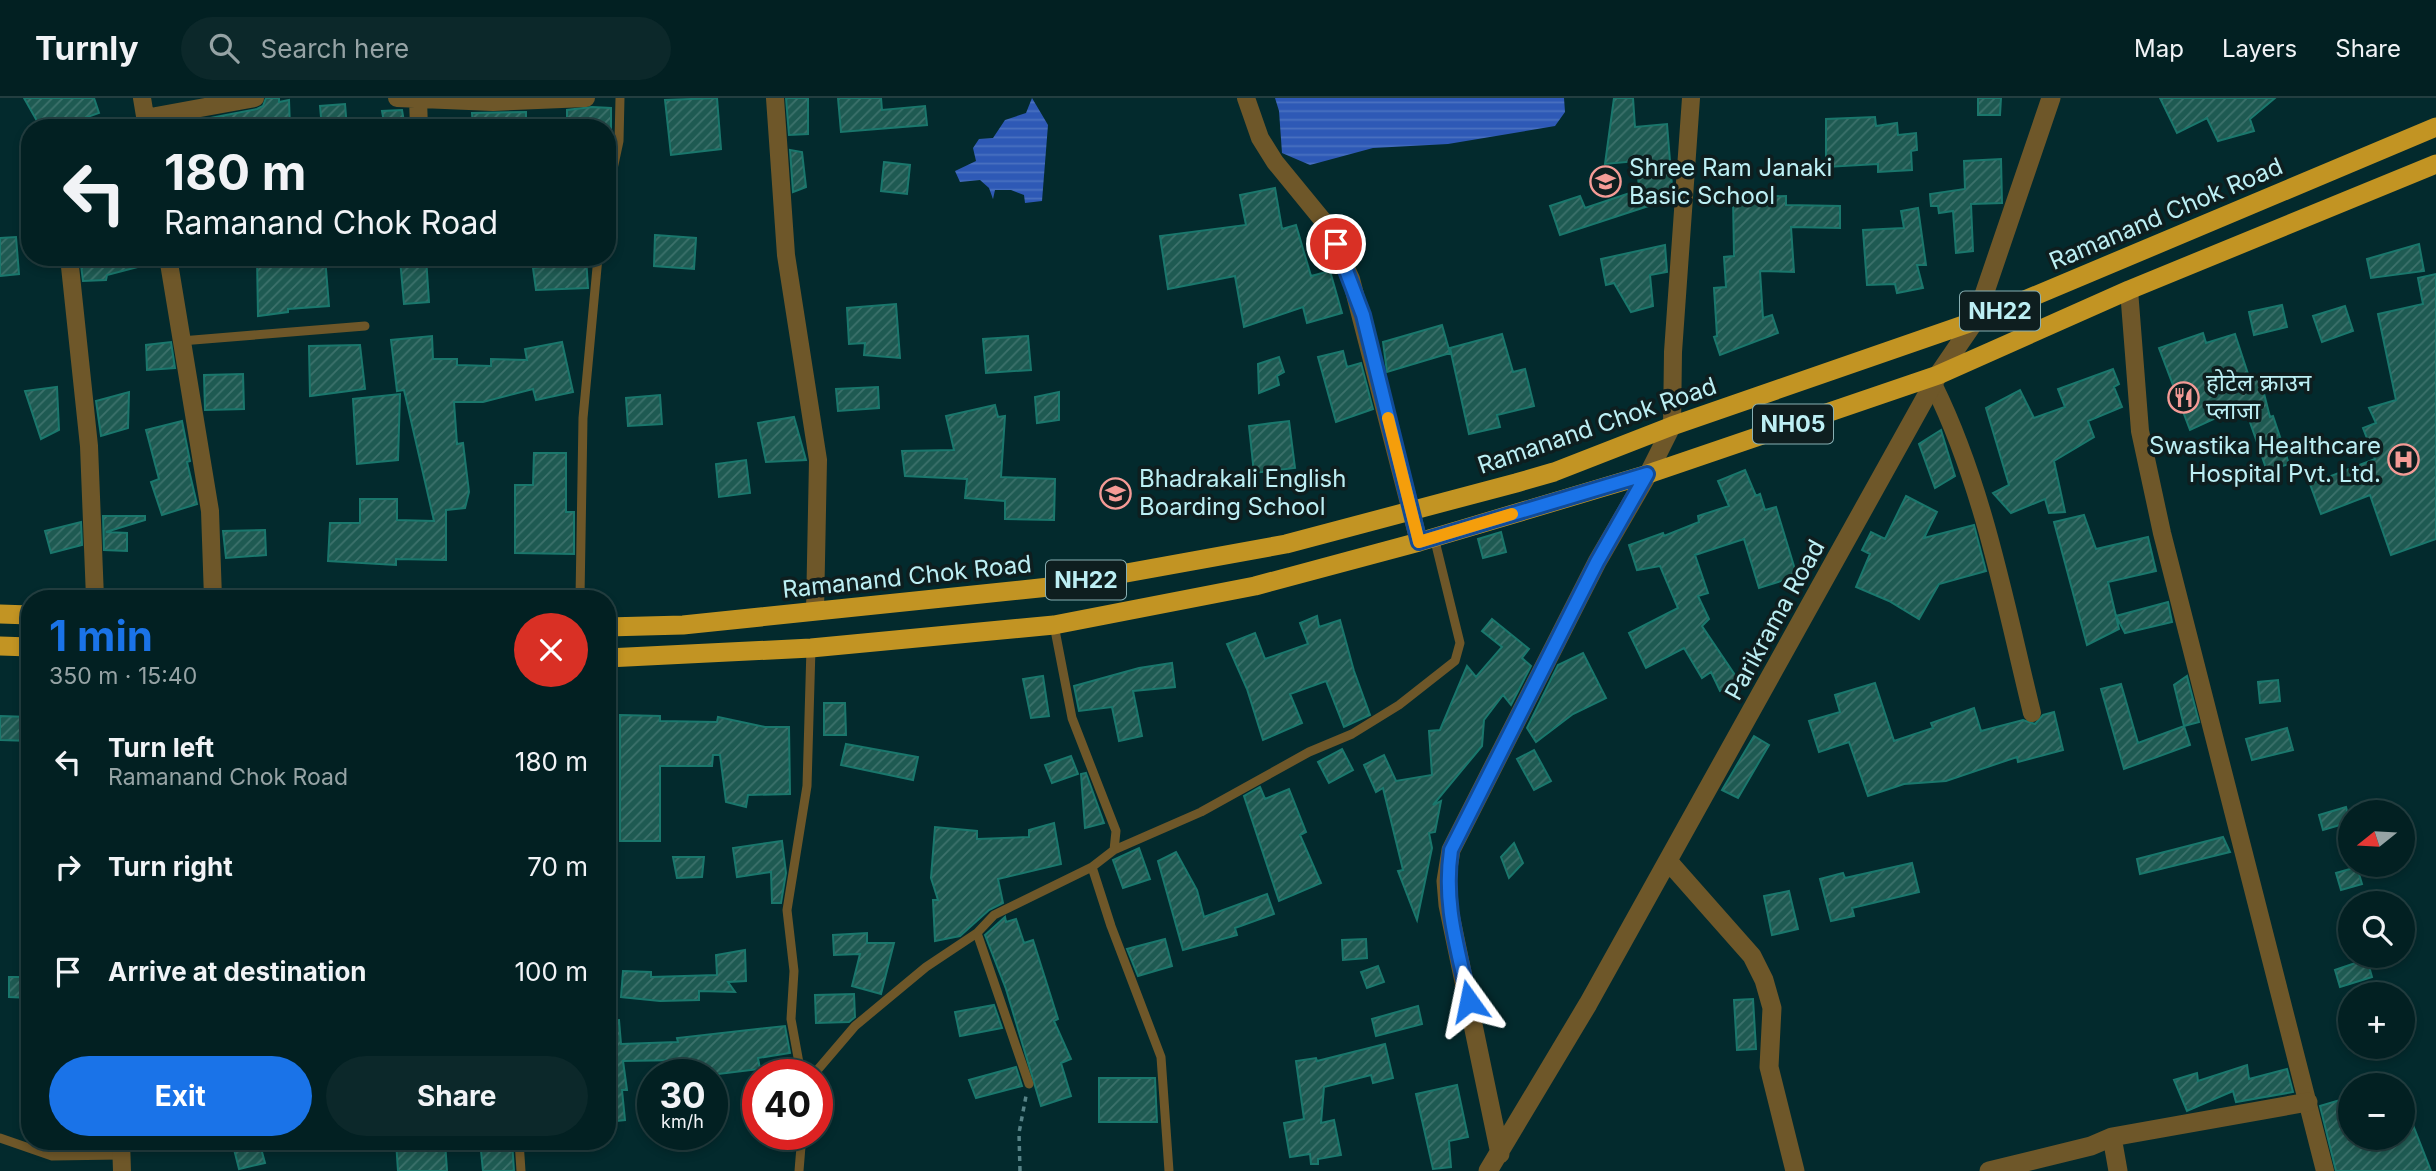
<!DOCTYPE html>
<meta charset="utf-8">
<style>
body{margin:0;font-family:Inter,"Noto Sans Devanagari",sans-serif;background:#0c282a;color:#f1f3f6;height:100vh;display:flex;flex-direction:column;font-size:26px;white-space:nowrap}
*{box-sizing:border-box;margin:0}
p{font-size:23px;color:#96a3a5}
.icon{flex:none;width:38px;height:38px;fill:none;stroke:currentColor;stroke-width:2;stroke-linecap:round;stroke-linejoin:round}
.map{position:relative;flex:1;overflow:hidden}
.panel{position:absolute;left:21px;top:492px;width:595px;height:560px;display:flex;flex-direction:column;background:#022022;border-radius:28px;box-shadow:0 4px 10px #0003,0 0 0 2px #233e40}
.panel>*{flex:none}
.guide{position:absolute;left:21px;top:21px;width:595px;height:147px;border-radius:28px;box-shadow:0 4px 10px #0003,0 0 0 2px #233e40;background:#022022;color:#f1f3f6;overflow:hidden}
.needle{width:46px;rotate:252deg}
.tools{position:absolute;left:2338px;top:702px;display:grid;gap:14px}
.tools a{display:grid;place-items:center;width:77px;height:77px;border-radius:50%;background:#022022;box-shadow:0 4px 10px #0003,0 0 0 2px #233e40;font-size:35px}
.speed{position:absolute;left:637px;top:961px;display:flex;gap:14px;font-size:35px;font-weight:700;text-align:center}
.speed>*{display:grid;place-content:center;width:91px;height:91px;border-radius:50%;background:#022022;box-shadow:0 4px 10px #0003,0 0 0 2px #233e40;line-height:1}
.speed small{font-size:18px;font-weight:400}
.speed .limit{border:10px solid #d22;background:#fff;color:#111}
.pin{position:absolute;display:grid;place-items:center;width:60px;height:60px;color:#fff;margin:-30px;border:4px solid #fff;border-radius:50%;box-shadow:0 2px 7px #0007}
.me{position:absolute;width:77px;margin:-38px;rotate:348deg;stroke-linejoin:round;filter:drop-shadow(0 0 5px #0008)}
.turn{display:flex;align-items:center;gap:24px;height:147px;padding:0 28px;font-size:32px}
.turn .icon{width:91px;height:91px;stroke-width:2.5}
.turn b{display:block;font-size:49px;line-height:60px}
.round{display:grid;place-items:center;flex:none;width:74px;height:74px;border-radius:37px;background:#0c282a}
.headline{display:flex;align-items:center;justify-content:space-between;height:119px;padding:0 28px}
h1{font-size:42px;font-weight:700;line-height:52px;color:#1a73e8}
.primary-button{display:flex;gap:14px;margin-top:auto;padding:14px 28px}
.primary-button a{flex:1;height:80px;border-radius:42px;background:#1a73e8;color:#fff;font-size:28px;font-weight:700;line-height:80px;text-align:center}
.primary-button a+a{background:#0c282a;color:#f1f3f6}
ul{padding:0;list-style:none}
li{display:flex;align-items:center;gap:21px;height:105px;padding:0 28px}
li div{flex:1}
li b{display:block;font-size:26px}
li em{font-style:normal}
header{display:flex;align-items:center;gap:42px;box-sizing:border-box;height:98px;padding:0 35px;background:#022022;border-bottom:2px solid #233e40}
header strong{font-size:33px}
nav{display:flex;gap:38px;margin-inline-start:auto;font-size:24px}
.search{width:490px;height:63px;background:#0c282a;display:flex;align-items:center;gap:18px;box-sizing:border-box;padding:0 24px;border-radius:38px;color:#96a3a5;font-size:26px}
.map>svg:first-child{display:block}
</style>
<header>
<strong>Turnly</strong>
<div class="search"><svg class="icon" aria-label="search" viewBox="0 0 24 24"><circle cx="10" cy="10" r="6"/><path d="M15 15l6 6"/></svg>Search here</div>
<nav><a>Map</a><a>Layers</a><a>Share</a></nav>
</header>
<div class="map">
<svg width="2436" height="1073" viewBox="0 0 2436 1073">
<defs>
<pattern id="water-rules" width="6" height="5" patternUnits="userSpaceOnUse" patternTransform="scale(1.75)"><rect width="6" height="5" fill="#2e59b6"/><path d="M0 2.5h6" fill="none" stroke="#4a71c0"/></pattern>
<pattern id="building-hatch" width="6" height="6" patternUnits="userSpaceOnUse" patternTransform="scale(1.75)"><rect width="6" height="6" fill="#1e5a52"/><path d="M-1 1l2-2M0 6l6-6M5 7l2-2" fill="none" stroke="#3d726c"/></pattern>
</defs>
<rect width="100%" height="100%" fill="#032a2d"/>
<path fill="url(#water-rules)" d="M1032 0 1048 27 1042 103 1025 105 1024 97 1011 92H995L993 101 989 90 980 82 960 84 955 73 976 63 973 50 979 41 993 40 1005 22 1026 15Z
M1275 0H1564L1565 14 1555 28 1448 46 1373 50 1310 67 1282 55 1279 13Z"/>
<path fill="url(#building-hatch)" stroke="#1a776c" stroke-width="2" d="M24 0H94L99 15 76 23 77 30H41Z
M266 0H279V4L289 2 290 30H158L257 11 263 8Z
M717 0 721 51 671 57 665 2Z
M786 0H808V36L789 37Z
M838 0H881L882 12 925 8 927 27 841 34Z
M1614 0H1633L1635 29 1667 26 1673 100 1560 137 1550 108 1580 98 1585 110 1639 92 1637 63 1605 66Z
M1978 0H2001L2000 17H1978Z
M2160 0H2275L2250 21 2254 33 2218 43 2207 20 2177 35Z
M345 6 347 30H322L320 8Z
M592 9 611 10V30H567V12Z
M402 12 405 30H385L382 13Z
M526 14V30H473L472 15Z
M1875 19 1876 28 1897 25 1898 37 1916 35 1917 52 1911 53 1912 72 1878 74V66L1826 69V21Z
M790 52 802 54 806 89 793 94Z
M2001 61 2002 105 1971 106 1973 153 1956 155 1953 113 1939 115 1938 108H1931L1930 96 1965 91 1964 63Z
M884 64 910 67 907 96 881 93Z
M1275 90 1282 131 1296 127 1311 178 1330 173 1342 215 1307 225 1303 209 1244 229 1235 178 1168 191 1160 138 1246 127 1240 97Z
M1786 98V107L1840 108V130L1791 129 1794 174 1760 173 1763 220 1772 217 1778 235 1720 257 1714 239 1717 238 1714 190 1726 189 1724 159 1734 158 1733 99Z
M1918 110 1926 167H1917L1923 190 1897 195 1895 186 1867 187 1863 132 1904 130 1901 113Z
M655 137 696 140 694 171 654 168Z
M16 139 19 176 0 178V140Z
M2419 146 2424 173 2371 180 2367 161Z
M1665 147 1667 174 1650 177 1653 208 1631 214 1614 185 1606 187 1601 161Z
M80 159H152L153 165 107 177 106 182 83 183Z
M257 159H325L329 208 288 211V214L258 218Z
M426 159 429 204 404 206 400 161Z
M564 159H586L588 190 536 192 533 170 563 166Z
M2436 176V441L2391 457 2370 397 2321 416 2310 386 2375 361 2363 330 2376 325 2369 310 2396 302 2378 216 2423 206 2418 180Z
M896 206 900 260 864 257 865 245 849 246 847 210Z
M2282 207 2287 229 2254 237 2249 214Z
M2345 208 2353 233 2322 244 2313 218Z
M1442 227 1450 255 1387 274 1383 244Z
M2203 235 2206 245 2235 236 2250 282 2260 280 2270 319 2273 318 2289 366 2267 373 2244 307 2190 332 2159 250Z
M1502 236 1513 274 1525 271 1534 308 1497 317 1500 329 1469 336 1450 250Z
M432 238 433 261H457V267L491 268V261L527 262 525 251 562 244 573 294 536 302 533 291 483 304H454L457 346 463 345 469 394 465 410 446 412V462L396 461V467L328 463 330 425H360V401H397V422L434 423 404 292 397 293 391 242Z
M1028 238 1031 272 986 275 983 241Z
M171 244 175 270 147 272 146 247Z
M360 247 365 291 310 298 309 248Z
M1343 253 1347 269 1361 265 1373 311 1336 324 1318 259Z
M1279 259 1284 274 1277 278 1279 287 1259 295 1258 266Z
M2113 271 2119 286 2114 289 2122 309 2088 323 2094 339 2054 363 2065 414 2049 415 2045 401 2011 415 1993 395 2009 387 1986 310 2020 292 2034 320 2065 309 2058 291Z
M243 276 244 311 205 312 204 277Z
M57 289 59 332 41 341 25 293Z
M878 289 879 310 838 313 836 291Z
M129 294 128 330 101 338 96 303Z
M1059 294V322L1037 325 1035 299Z
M400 296 398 362 357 366 353 301Z
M660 297 662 326 628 328 626 300Z
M995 307 998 319 1005 318 1001 379 1055 381 1054 422 1005 421V403L965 400 967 381 905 378 902 353 954 352 946 318Z
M794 319 806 362 766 364 758 325Z
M182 323 190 363 187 364 197 406 162 417 151 384 159 381 146 332Z
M1289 323 1295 370 1254 375 1249 328Z
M1941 332 1955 378 1935 390 1919 346Z
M534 355H566V414H574V456L515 455V387H533Z
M746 362 750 395 719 399 716 366Z
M1745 372 1756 398 1760 396 1765 412 1776 409 1797 478 1759 490 1744 441 1695 457 1708 495 1698 498 1709 521 1702 528 1739 583 1720 593 1711 574 1702 580 1684 550 1646 570 1629 535 1678 510 1660 468 1637 472 1629 447 1663 435 1664 438 1699 424 1698 418 1729 408 1718 383Z
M1906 398 1937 414 1924 440 1974 427 1986 473 1939 486 1919 521 1889 503 1856 489 1870 456 1862 452 1871 434 1885 441Z
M2084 417 2096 451 2148 439 2156 473 2108 484 2119 531 2087 547 2054 424Z
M103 418H145V422L106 434 127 435V453L104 452Z
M81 424 82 447 51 455 45 433Z
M265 432 266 457 226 460 223 433Z
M1501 434 1506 454 1483 460 1478 441Z
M2168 504 2172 524 2125 535 2116 518Z
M1317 518 1319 529 1340 522 1354 573 1370 617 1344 629 1326 583 1290 596 1302 625 1263 642 1247 591 1227 546 1255 535 1265 561 1308 546 1300 525Z
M1492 521 1529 551 1522 560 1531 568 1511 607 1503 597 1484 622 1482 648 1433 707 1441 703 1435 734 1429 735 1432 750 1417 822 1398 773 1403 772 1383 690 1376 694 1364 667 1384 657 1396 683 1432 677 1429 633 1440 632 1467 568 1476 579 1502 549 1482 533Z
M1583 555 1606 600 1573 616 1536 644 1527 630 1558 567Z
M1172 565 1175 589 1133 593 1142 638 1119 643 1112 609 1079 613 1074 588 1139 570Z
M1043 578 1049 618 1031 620 1023 581Z
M2187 578 2199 624 2184 628 2174 587Z
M2278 582 2280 603 2260 605 2258 584Z
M1875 585 1894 643 1933 630 1931 625 1974 610 1981 633 2023 622 2035 626 2043 617 2054 614 2063 652 2018 664 2017 659 1946 683 1904 686 1868 698 1849 644 1819 654 1809 623 1840 614 1835 597Z
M2121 586 2138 645 2184 628 2190 647 2124 671 2101 591Z
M824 605H845L846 637H824Z
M620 617 660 618V623L717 624 718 619 765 629H789L790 696 748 697 746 709 726 704 720 657H713L712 668H660V743H620Z
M0 618 30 619V643L0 642Z
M2287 630 2293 652 2252 662 2246 641Z
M1754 638 1769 647 1738 700 1722 692Z
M846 646 918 659 913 682 841 667Z
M1342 651 1353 672 1329 685 1318 664Z
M1534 652 1551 683 1534 692 1517 661Z
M1071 658 1078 676 1052 685 1045 667Z
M1086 675 1104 725 1085 730 1081 676Z
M1260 689 1265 701 1289 691 1306 734 1300 737 1321 785 1279 803 1244 698Z
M2346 709 2350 724 2323 732 2319 717Z
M1054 725 1061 766 998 781 1003 805 989 812 960 838 935 843 933 802H938L931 780 935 729 977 733V741L1029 739V732Z
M2223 739 2230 754 2140 776 2137 761Z
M782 743 786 775 781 805H772L771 774 737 779 733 750Z
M1514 745 1523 765 1509 780 1501 759Z
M1139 750 1150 781 1123 790 1113 762Z
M1176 754 1197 792 1204 819 1267 796 1274 816 1235 830 1237 837 1183 852 1158 763Z
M673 759H704L702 779 677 780Z
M1912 765 1919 794 1852 810 1854 818 1831 823 1820 781 1843 775 1845 780Z
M2357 769 2362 786 2341 792 2336 775Z
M1789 793 1798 831 1772 837 1764 798Z
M1005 819 1006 824 1016 821 1024 845 1033 842 1058 921 1054 923 1071 961 1061 965 1071 998 1041 1008 1006 891 985 837Z
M867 835V845H894L881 896 852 888 860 856 834 857 833 837Z
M1165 841 1172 868 1138 878 1127 851Z
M1366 841 1367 860 1343 862 1342 842Z
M745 852 746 883 728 884 735 894 699 893V902L660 903 621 899 623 873 651 874V879L717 877 716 857Z
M2367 861 2372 879 2340 889 2335 872Z
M1378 868 1384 884 1367 890 1361 874Z
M9 879H30V900L9 899Z
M854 896 855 919 849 924 816 925 815 897Z
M1753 901 1756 951 1737 952 1734 902Z
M994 907 1002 930 960 938 955 914Z
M1418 908 1422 926 1376 938 1372 921Z
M619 922 621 946 678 944 677 940 785 928 790 955 758 960 760 971 718 976H683L681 962 623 963 627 992H622L625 1022 607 1024V923Z
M1385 946 1393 980 1373 985 1371 977 1324 989 1321 1025 1334 1022 1341 1057 1318 1061V1066H1311L1310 1056 1290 1059 1284 1025 1304 1021 1296 963 1316 960 1317 963Z
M2247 967 2249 981 2287 971 2293 994 2236 1004 2233 993 2187 1013 2174 982 2197 975 2198 983Z
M1016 969 1022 988 976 1000 969 982Z
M1099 980H1155L1157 1024H1099Z
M1457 987 1468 1039 1449 1043 1451 1069 1433 1071 1416 996Z
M2350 999V1040H2403L2404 1004 2431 1073H2336L2320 1008Z
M232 1043H259L265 1065 239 1071Z
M396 1043H445L447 1073H398Z
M480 1043H512L514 1073H483Z"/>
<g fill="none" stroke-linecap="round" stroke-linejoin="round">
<path stroke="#578387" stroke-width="3.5" stroke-dasharray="5 5" stroke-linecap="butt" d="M1020 1073 1019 1035 1026 998"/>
<path stroke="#6e5729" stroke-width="9" d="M607 99 619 43 620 0
M181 243 365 228
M580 500 583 320 598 159
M1114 752 1201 714 1309 654 1352 636 1399 607 1455 563 1460 545 1434 439
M1092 769 1111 828 1161 959 1169 1073
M801 976 791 921 794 873 787 812 807 688 811 550
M814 976 855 928 926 869 977 835
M1029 986 977 835 994 817 1092 769 1114 752 1116 733 1072 620 1054 527
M0 1040 52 1058 121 1057
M519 1043 521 1073
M799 1073 802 1036"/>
<path stroke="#6e5729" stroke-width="18" d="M142 0 147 30
M397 0 493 4 586 0
M775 0 786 157 818 362 815 513
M1246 0 1260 40 1275 64 1325 125 1351 181 1419 444
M418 1 419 30
M145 20 255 0
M69 159 89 348 95 500
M168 159 210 413 213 500
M2129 192 2140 333 2162 435 2325 1073
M1934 288C1984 390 2005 505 2032 615
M1648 376 1672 328 1673 254 1691 0
M121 1043 122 1073"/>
<path stroke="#6e5729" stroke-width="19" d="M1668 763 1752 858 1764 882 1772 910 1769 969 1795 1073
M2112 1039 2118 1073
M1500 1056 1448 807 1446 783 1451 752 1597 464 1648 376
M1488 1073 1588 906 1938 277 1975 223 2051 0
M1989 1073 2091 1048 2112 1039 2308 1004"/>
<path stroke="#c29423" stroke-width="19" d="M0 516 30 517
M607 529 683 527 1049 489 1286 446 1516 385 1554 374 1672 328 1975 223 2436 29
M0 548 30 549
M607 560 811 550 1054 527 1255 488 1419 444 1648 376 1938 277 2129 192 2436 66"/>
</g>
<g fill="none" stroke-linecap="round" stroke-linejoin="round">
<defs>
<path id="route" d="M1336 146 1363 217 1419 444 1647 376 1597 464 1451 752C1443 807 1458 850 1469 903"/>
</defs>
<use href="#route" stroke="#114b97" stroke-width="18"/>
<use href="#route" stroke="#1a73e8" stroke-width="12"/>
<path stroke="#f59e0b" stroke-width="12" d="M1388 320 1419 444 1512 416"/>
</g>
<defs>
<symbol id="school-ring" viewBox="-11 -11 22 22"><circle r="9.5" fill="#0e1e1f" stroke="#f59b96" stroke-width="1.5"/><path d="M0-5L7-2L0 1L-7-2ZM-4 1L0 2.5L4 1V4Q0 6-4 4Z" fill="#f59b96"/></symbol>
<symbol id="restaurant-ring" viewBox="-11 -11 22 22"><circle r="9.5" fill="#0e1e1f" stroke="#f59b96" stroke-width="1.5"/><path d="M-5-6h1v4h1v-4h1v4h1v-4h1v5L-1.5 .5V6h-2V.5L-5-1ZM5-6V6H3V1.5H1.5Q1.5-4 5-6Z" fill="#f59b96"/></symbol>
<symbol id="hospital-ring" viewBox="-11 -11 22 22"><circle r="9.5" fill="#0e1e1f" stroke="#f59b96" stroke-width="1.5"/><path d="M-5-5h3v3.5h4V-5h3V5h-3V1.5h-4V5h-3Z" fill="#f59b96"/></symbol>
</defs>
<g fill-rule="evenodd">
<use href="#school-ring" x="1588" y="66" width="35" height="35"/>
<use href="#restaurant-ring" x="2166" y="282" width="35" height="35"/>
<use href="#hospital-ring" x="2386" y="344" width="35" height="35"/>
<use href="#school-ring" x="1098" y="378" width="35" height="35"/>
</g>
<g text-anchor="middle" stroke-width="7" stroke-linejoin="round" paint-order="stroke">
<g fill="#0e1e1f" stroke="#88b0b4" stroke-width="2">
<rect x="1960" y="193.5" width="80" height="39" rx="5"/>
<rect x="1753" y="306.5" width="80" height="39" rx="5"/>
<rect x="1046" y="462.5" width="80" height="39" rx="5"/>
</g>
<g font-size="23" font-weight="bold" fill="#bceff4">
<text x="2000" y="221">NH22</text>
<text x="1793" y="334">NH05</text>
<text x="1086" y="490">NH22</text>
</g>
<g font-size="24" fill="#bceff4" stroke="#0e1e1f" text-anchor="start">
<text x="1629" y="78">Shree Ram Janaki<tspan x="1629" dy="28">Basic School</tspan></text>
<text x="2206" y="293">होटेल क्राउन<tspan x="2206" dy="28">प्लाजा</tspan></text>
<text x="2381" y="356" text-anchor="end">Swastika Healthcare<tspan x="2381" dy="28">Hospital Pvt. Ltd.</tspan></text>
<text x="1139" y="389">Bhadrakali English<tspan x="1139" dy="28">Boarding School</tspan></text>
</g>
<g font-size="24" fill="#bceff4" stroke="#0e1e1f">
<text transform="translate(2166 116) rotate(-23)" y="8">Ramanand Chok Road</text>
<text transform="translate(1597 328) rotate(-19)" y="8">Ramanand Chok Road</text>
<text transform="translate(907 479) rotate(-6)" y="8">Ramanand Chok Road</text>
<text transform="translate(1775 522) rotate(-61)" y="8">Parikrama Road</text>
</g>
</g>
</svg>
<div class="tools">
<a><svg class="needle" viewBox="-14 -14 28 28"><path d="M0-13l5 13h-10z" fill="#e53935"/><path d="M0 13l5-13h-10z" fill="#96a3a5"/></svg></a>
<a><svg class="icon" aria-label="search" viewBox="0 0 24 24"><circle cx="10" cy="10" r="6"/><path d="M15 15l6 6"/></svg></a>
<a>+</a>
<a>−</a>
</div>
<div class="speed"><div>30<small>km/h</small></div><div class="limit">40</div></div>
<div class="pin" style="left:1336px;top:146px;background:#d93025"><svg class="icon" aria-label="arrive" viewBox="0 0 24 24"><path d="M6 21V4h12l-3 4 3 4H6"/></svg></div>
<svg class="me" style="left:1469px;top:903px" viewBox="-20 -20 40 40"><path d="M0-17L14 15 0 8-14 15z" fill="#1a73e8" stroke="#fff" stroke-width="4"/></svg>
<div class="guide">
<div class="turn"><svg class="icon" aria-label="left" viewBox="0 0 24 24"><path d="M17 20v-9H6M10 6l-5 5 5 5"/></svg><div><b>180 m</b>Ramanand Chok Road</div></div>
</div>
<section class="panel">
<div class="headline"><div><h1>1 min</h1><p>350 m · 15:40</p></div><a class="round" style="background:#d93025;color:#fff"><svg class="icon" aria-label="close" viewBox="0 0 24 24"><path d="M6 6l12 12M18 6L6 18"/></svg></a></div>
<ul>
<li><svg class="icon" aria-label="left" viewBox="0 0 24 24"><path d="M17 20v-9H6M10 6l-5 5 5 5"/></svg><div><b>Turn left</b><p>Ramanand Chok Road</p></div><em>180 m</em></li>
<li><svg class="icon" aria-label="right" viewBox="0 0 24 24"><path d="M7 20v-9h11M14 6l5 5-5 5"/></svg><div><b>Turn right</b></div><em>70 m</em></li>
<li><svg class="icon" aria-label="arrive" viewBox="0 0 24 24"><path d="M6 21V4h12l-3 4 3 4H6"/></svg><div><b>Arrive at destination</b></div><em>100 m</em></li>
</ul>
<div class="primary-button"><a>Exit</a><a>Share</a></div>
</section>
</div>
